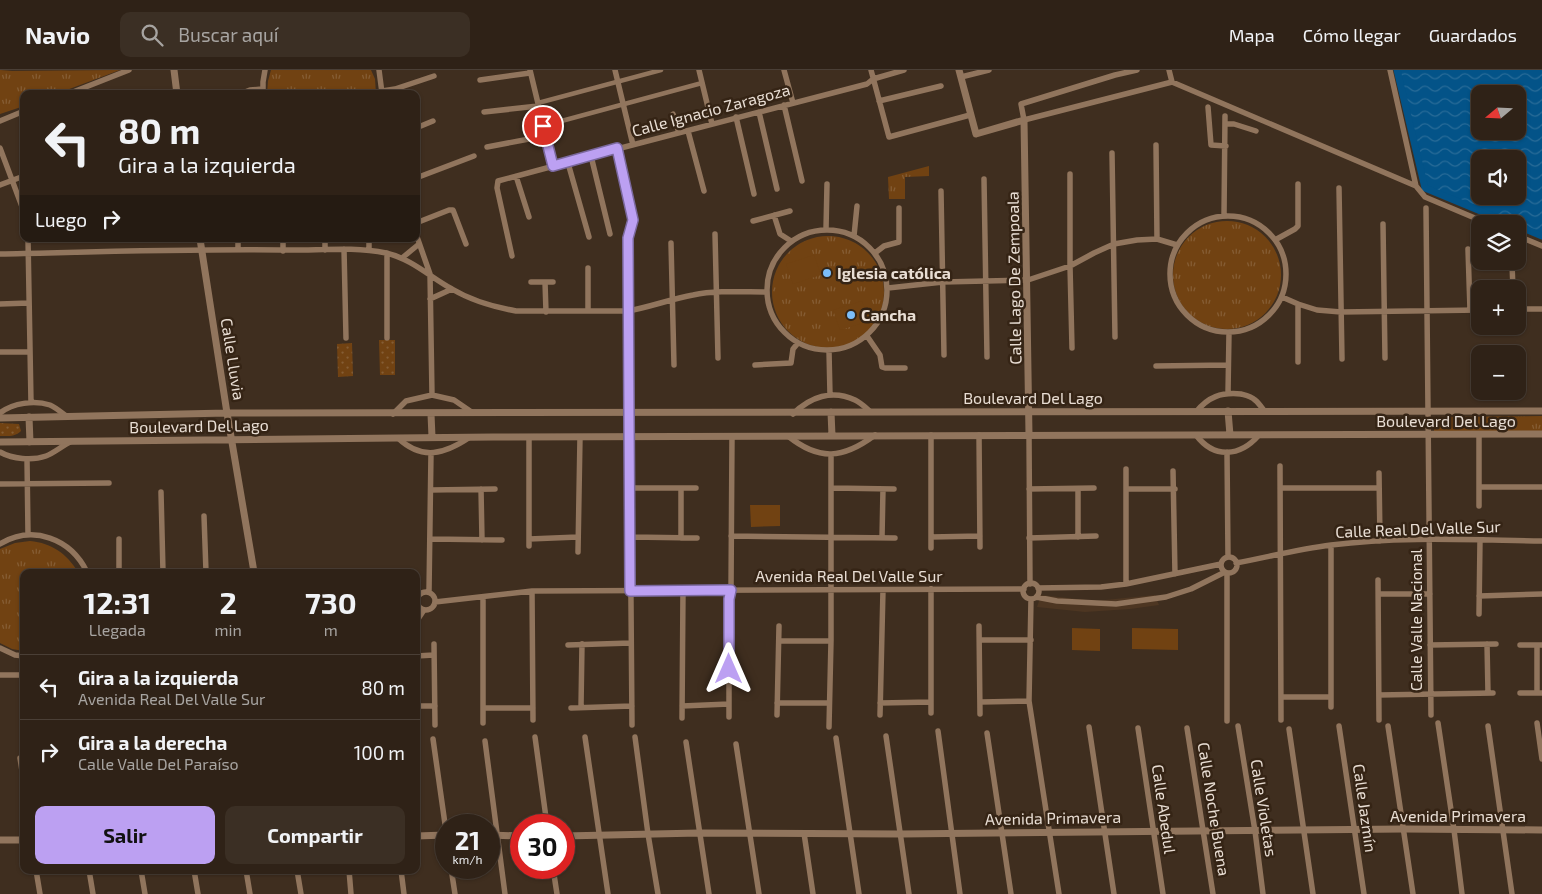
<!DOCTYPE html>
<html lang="es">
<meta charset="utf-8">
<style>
body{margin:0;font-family:"Exo 2",sans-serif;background:#3b2f24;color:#f1f3f6;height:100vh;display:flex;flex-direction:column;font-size:19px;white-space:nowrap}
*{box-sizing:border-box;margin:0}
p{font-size:16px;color:#a7a4a1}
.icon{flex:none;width:28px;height:28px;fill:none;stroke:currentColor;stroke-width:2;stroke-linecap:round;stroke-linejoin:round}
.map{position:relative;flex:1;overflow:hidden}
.drawer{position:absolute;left:20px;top:499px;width:400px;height:305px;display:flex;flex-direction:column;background:#2f2217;border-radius:10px;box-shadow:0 1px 4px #0004,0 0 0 1px #4a3f36}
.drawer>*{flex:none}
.top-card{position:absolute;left:20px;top:20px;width:400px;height:152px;border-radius:10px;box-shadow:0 1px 4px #0004,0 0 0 1px #4a3f36;background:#2f2217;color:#f1f3f6;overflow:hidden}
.needle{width:32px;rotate:251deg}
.tools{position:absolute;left:1471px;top:15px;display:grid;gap:10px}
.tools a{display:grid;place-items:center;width:55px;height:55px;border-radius:10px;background:#2f2217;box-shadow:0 1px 4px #0004,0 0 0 1px #4a3f36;font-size:25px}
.speed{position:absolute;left:435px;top:744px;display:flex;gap:10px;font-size:25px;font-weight:700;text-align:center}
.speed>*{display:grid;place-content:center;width:65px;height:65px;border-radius:50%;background:#2f2217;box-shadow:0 1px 4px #0004,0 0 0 1px #4a3f36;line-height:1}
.speed small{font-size:12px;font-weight:400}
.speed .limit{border:8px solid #d22;background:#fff;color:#111}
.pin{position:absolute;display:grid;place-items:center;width:42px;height:42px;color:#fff;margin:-21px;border:2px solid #fff;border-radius:50%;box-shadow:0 1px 5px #0007}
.me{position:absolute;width:55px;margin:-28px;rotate:0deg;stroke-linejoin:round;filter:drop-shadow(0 0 4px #0008)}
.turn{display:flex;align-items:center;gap:18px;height:105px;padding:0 15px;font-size:22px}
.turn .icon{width:65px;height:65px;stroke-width:2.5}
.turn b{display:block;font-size:35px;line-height:42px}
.then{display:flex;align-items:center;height:48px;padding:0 15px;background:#0003;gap:10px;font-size:19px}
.eta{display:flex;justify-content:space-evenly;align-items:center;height:85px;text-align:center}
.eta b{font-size:30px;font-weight:700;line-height:35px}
.action{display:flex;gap:10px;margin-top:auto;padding:10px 15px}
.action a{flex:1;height:58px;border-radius:10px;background:#bca0f2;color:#111;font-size:20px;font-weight:700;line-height:58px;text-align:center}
.action a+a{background:#3b2f24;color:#f1f3f6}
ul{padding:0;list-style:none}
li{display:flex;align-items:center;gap:15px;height:65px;padding:0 15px;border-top:1px solid #4a3f36}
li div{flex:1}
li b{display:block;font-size:19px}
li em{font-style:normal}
header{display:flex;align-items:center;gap:30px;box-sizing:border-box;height:70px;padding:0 25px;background:#2f2217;border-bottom:1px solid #4a3f36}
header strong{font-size:24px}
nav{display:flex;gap:28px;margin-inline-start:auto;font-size:18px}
.search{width:350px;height:45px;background:#3b2f24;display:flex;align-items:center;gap:12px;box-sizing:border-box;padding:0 18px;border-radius:10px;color:#a7a4a1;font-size:19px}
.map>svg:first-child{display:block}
</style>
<header>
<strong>Navio</strong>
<div class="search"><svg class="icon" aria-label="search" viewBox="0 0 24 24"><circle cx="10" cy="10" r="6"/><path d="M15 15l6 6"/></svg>Buscar aquí</div>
<nav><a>Mapa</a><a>Cómo llegar</a><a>Guardados</a></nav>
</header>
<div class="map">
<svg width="1542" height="824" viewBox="0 0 1542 824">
<defs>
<pattern id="grass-dots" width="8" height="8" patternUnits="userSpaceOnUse" patternTransform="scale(1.25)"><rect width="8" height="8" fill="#714212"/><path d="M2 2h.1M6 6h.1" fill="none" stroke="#855d34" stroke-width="1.8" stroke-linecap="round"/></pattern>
<pattern id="park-tufts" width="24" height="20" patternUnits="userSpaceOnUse" patternTransform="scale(1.25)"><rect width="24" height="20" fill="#714212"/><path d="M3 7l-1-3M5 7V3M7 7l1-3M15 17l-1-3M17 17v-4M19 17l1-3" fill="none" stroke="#855d34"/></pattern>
<pattern id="water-waves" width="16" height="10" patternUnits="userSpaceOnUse" patternTransform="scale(1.25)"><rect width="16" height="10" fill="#035388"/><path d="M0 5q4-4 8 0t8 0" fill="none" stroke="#286b98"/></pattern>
</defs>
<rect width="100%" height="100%" fill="#3f2e1f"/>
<path fill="#4d3622" d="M1041 525 1095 531 1155 525 1159 535 1130 539 1085 542 1037 537Z"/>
<path fill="url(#grass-dots)" d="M379 270H395V305H380Z
M352 273 353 306 338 307 337 274Z
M0 353 19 354 21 361C15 367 8 366 0 366Z"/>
<path fill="url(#park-tufts)" d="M0 0 12 1 120 0 56 24H24V36L0 44Z
M271 0H371L375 9 376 24H267L268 11Z
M929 96V106L905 107V129H889L888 107Z
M1173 205a54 54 0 1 1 108 0a54 54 0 1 1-108 0Z
M772 222a56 56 0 1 1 112 0a56 56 0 1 1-112 0Z
M1542 346V361L1434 362V347Z
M30 471C52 473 67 484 78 502H24V581L12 579 0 573V479L15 473Z"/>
<path fill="#714212" d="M814 185 821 205 793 214 786 194Z
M862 231 869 251 840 260 833 240Z
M750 435H780V456L751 457Z
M1072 558 1100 559V581L1072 580Z
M1132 558 1178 559V580L1132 579Z"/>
<path fill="url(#water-waves)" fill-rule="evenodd" d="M1398 0H1542V166L1518 156V154H1512L1425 118ZM1480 24H1518V61H1480ZM1480 89H1518V126H1480Z"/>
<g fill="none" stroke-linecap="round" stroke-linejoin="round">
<path stroke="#035388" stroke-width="7" d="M1397 0 1425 118 1512 154
M1518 156 1542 166"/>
<path stroke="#91755d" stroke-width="4.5" d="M538 33 661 0
M543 56 702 13"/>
<path stroke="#91755d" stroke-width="5.5" d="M379 0 382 23
M530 0 553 96
M615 0 633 75
M699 0 712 54
M784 0 793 33
M871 0 889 67 970 45
M1137 0 1115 5 1021 34 1024 50 1172 12 1416 116 1425 127 1489 154
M1169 0 1172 12
M1390 0 1416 116
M961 7 989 0
M480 10 530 3
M382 21 395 19 434 6
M68 24 129 0
M240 24 250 20 262 19
M263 24V12L265 0
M879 31 941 16
M784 35 802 111
M1208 37 1211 75 1226 76
M484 42 538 36
M759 42 777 119
M673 44 679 63
M736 47 754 124
M0 51 24 41
M1225 54H1234L1256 61
M416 58 433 51
M688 61 704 121
M1156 75 1157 169
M487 77 545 66
M0 78 24 142
M617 79 633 150 628 168 632 655
M1112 83 1115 267
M591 86 610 164
M568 93 589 167
M1070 104V196L1072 278
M516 106 529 147
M416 108 474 86
M984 109 987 287
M0 115 24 106
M1339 118 1342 289
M941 121 944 285
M1426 138 1431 645
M774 145 780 164 791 171
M1170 204a58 58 0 1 1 116 0a58 58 0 1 1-116 0Z
M1224 146 1225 46
M753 151 790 141
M416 153 449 140H453L466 174
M1383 154 1385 288
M826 159 827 114
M767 220a60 60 0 1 1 120 0a60 60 0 1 1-120 0Z
M416 164 430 204 432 325
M715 164 718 288
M854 166 857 136
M1518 166 1542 176
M28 169 31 332
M283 169V181
M369 169V180
M1275 170 1295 159 1298 156V114
M671 173 674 295
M344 179 346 268
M1468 179 1470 240
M238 180V169
M325 180V169
M387 183V268
M875 183 884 176 899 172V138
M0 184C94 182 187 179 280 180 316 181 351 176 386 183 412 189 430 207 452 219 472 231 494 237 516 241H628C650 237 671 229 693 225 717 220 742 222 767 222
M512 186 497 118 498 111 617 79 867 14 873 9 904 0
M402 188 419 174
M1512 194 1513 219
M588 198V241
M531 212H553
M545 212 546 242
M888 218 943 212 1028 210 1070 196 1094 183 1114 174 1137 170 1157 169 1177 175
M1282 227 1298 234 1317 240 1341 242 1480 240
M430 229 452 219
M0 234 29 233
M1518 239H1542
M867 266 880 285 882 297 885 298H905
M829 281 830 325
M0 282H30
M1298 292V234
M755 295 791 293 793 279 798 273
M1156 296 1228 295
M1228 323 1229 263
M1196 342C1208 327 1221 322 1241 324 1245 325 1251 326 1255 330 1259 333 1262 338 1265 342
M0 343C13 333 34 330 50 335 55 337 61 342 66 346
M393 344 406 331 432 325 454 330 473 343
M793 344C810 327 832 319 855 330 861 333 866 338 871 342
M1479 364V436
M931 365V478
M979 365 980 477
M1029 365 1030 514
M1196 365C1214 389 1240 387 1259 365
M788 366C819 391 843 389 875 365
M529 367V476
M398 368C422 391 445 384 470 367
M0 382C12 389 32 391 46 386 54 383 62 376 70 372
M1227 382 1228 487
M27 389 28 464
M1280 396 1281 650
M1126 399V514
M1173 401 1175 504
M1379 403 1380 471
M0 414 109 413
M1479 417H1542
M630 418H696
M681 418V468
M832 418 894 419
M1280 418H1379
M481 419 482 470
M1029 419 1094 418
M1127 419H1175
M431 420 495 419
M161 422 163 502
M204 446 206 502
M731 466 895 468
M630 467 697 468
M931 467 980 466
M1078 467V419
M882 468 883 419
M1029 468 1096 466
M119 469V502
M431 469 502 470
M529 469 578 467
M0 474C33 454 71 469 87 502
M1331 475V637
M578 482 580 367
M1221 495a8 8 0 1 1 16 0a8 8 0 1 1-16 0Z
M1236 493C1268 487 1299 479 1331 475 1401 466 1472 470 1542 471
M1378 510 1379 650
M1023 521a8 8 0 1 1 16 0a8 8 0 1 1-16 0Z
M1038 518 1101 517 1126 514 1221 494
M532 521 533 650
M429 522 431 383
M417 531a9 9 0 1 1 18 0a9 9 0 1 1-18 0Z
M1379 524H1430
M1479 526 1542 524
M1036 527 1057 531 1116 534 1166 527 1191 519 1225 502
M1031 529 1029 631 1059 824
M435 532 532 521 1024 519
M1479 544 1480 470
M416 552 424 540
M979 556 980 644
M980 570H1031
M780 571H831
M434 574 435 655
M1487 574 1488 623
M568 575 631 573
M1430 575 1496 574
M1520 575H1542
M1537 575V623
M0 578 15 585 24 586
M416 586 434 585
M0 605H24
M1520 623H1542
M1379 625 1493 623
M1281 627H1331
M981 632 1029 631
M777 633H829
M880 633 931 632
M416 636H435
M682 636 729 634
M581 637 582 574
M484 638H533
M571 638 632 636
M931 643V519
M777 645 779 556
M880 645 883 520
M729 647V529L731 521 732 366
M682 648 683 521
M1227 651V503
M483 653V527
M1438 653 1454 760 1462 824
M1537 653 1542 689
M1238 656 1255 761 1263 824
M1339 656 1364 824
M1388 656 1413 824
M1488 656 1512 824
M829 657 831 571V384
M1089 657 1114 824
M1138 658 1163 824
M1187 658 1213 824
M1289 659 1313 824
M938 661 960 824
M987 663 1011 824
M886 666 909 824
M535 667 547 755
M585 667 608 824
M635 667 648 764 658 824
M836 668 859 824
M433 669 446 761
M485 671 505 824
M686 672 709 824
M736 674 759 824
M20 688 24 714
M804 763 813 824
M451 798 455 824
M553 798 557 824
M36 800 40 824
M89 800 93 824
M141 800 145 824
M194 800 198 824
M246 800 250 824
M297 800 301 824
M349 800 351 824
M401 800 404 824"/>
<path stroke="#91755d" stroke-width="7" d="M174 0 177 24
M959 0 976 64 1024 50 1029 365
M200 169 227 343 254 502
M1228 341 1230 365
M831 342 832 366
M431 344 432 367
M29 347 30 372
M0 348 227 343 1542 341
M0 372 493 367 1542 364
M489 765 521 766
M416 766 446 765
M564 766 699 763 901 764 1404 759 1542 760
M0 770H24"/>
</g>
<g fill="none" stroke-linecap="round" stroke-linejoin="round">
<defs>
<path id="route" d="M543 56 553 96 617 78 633 150 628 168 630 521 731 520 729 529V599"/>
</defs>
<use href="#route" stroke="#7a689d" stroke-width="12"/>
<use href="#route" stroke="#bca0f2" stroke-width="9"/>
</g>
<g fill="#7cbef9" stroke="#352415" stroke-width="2">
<circle cx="827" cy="203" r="5"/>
<circle cx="851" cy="245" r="5"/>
</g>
<g text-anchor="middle" stroke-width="5" stroke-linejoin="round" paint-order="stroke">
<g font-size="16" fill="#e9ded4" stroke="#352415">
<text transform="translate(711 40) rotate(-15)" y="6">Calle Ignacio Zaragoza</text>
<text transform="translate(1014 208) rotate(-91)" y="6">Calle Lago De Zempoala</text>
<text transform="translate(233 289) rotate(81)" y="6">Calle Lluvia</text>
<text x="1033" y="334">Boulevard Del Lago</text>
<text x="1446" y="357">Boulevard Del Lago</text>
<text transform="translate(199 356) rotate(-1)" y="6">Boulevard Del Lago</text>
<text transform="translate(1418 459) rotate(-2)" y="6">Calle Real Del Valle Sur</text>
<text x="849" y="512">Avenida Real Del Valle Sur</text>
<text transform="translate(1416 550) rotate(-90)" y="6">Calle Valle Nacional</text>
<text transform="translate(1264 738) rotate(81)" y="6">Calle Violetas</text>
<text transform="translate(1365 738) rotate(82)" y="6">Calle Jazmín</text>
<text transform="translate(1164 739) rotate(82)" y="6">Calle Abedul</text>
<text transform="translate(1214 739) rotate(81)" y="6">Calle Noche Buena</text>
<text x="1458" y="752">Avenida Primavera</text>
<text transform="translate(1053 748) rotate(-1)" y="6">Avenida Primavera</text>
</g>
<g font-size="16" font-weight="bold" fill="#e9ded4" stroke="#352415" text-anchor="start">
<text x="837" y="209">Iglesia católica</text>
<text x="861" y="251">Cancha</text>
</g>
</g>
</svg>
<div class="tools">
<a><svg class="needle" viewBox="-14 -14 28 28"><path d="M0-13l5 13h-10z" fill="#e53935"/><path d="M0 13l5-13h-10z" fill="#a7a4a1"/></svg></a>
<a><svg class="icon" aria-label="sound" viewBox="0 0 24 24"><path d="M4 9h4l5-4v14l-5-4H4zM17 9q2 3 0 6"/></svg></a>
<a><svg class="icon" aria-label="layers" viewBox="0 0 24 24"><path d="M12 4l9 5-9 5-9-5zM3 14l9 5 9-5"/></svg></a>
<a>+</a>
<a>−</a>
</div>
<div class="speed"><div>21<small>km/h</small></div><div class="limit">30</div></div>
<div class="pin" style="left:543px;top:56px;background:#d93025"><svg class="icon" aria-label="arrive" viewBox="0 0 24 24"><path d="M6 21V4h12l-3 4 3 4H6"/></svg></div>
<svg class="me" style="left:729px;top:599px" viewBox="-20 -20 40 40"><path d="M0-17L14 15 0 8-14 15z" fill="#bca0f2" stroke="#fff" stroke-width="4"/></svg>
<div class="top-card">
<div class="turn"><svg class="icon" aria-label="left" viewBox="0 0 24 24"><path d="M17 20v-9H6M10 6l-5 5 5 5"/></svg><div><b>80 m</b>Gira a la izquierda</div></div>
<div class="then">Luego<svg class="icon" aria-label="right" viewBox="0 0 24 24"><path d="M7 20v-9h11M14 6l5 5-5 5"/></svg></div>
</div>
<section class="drawer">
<div class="eta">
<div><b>12:31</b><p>Llegada</p></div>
<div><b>2</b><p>min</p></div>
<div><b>730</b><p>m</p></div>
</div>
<ul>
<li><svg class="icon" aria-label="left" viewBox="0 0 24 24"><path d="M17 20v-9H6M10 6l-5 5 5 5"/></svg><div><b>Gira a la izquierda</b><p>Avenida Real Del Valle Sur</p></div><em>80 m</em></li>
<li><svg class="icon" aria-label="right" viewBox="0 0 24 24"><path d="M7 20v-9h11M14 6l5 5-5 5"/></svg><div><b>Gira a la derecha</b><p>Calle Valle Del Paraíso</p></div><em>100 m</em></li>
</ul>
<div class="action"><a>Salir</a><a>Compartir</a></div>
</section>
</div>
